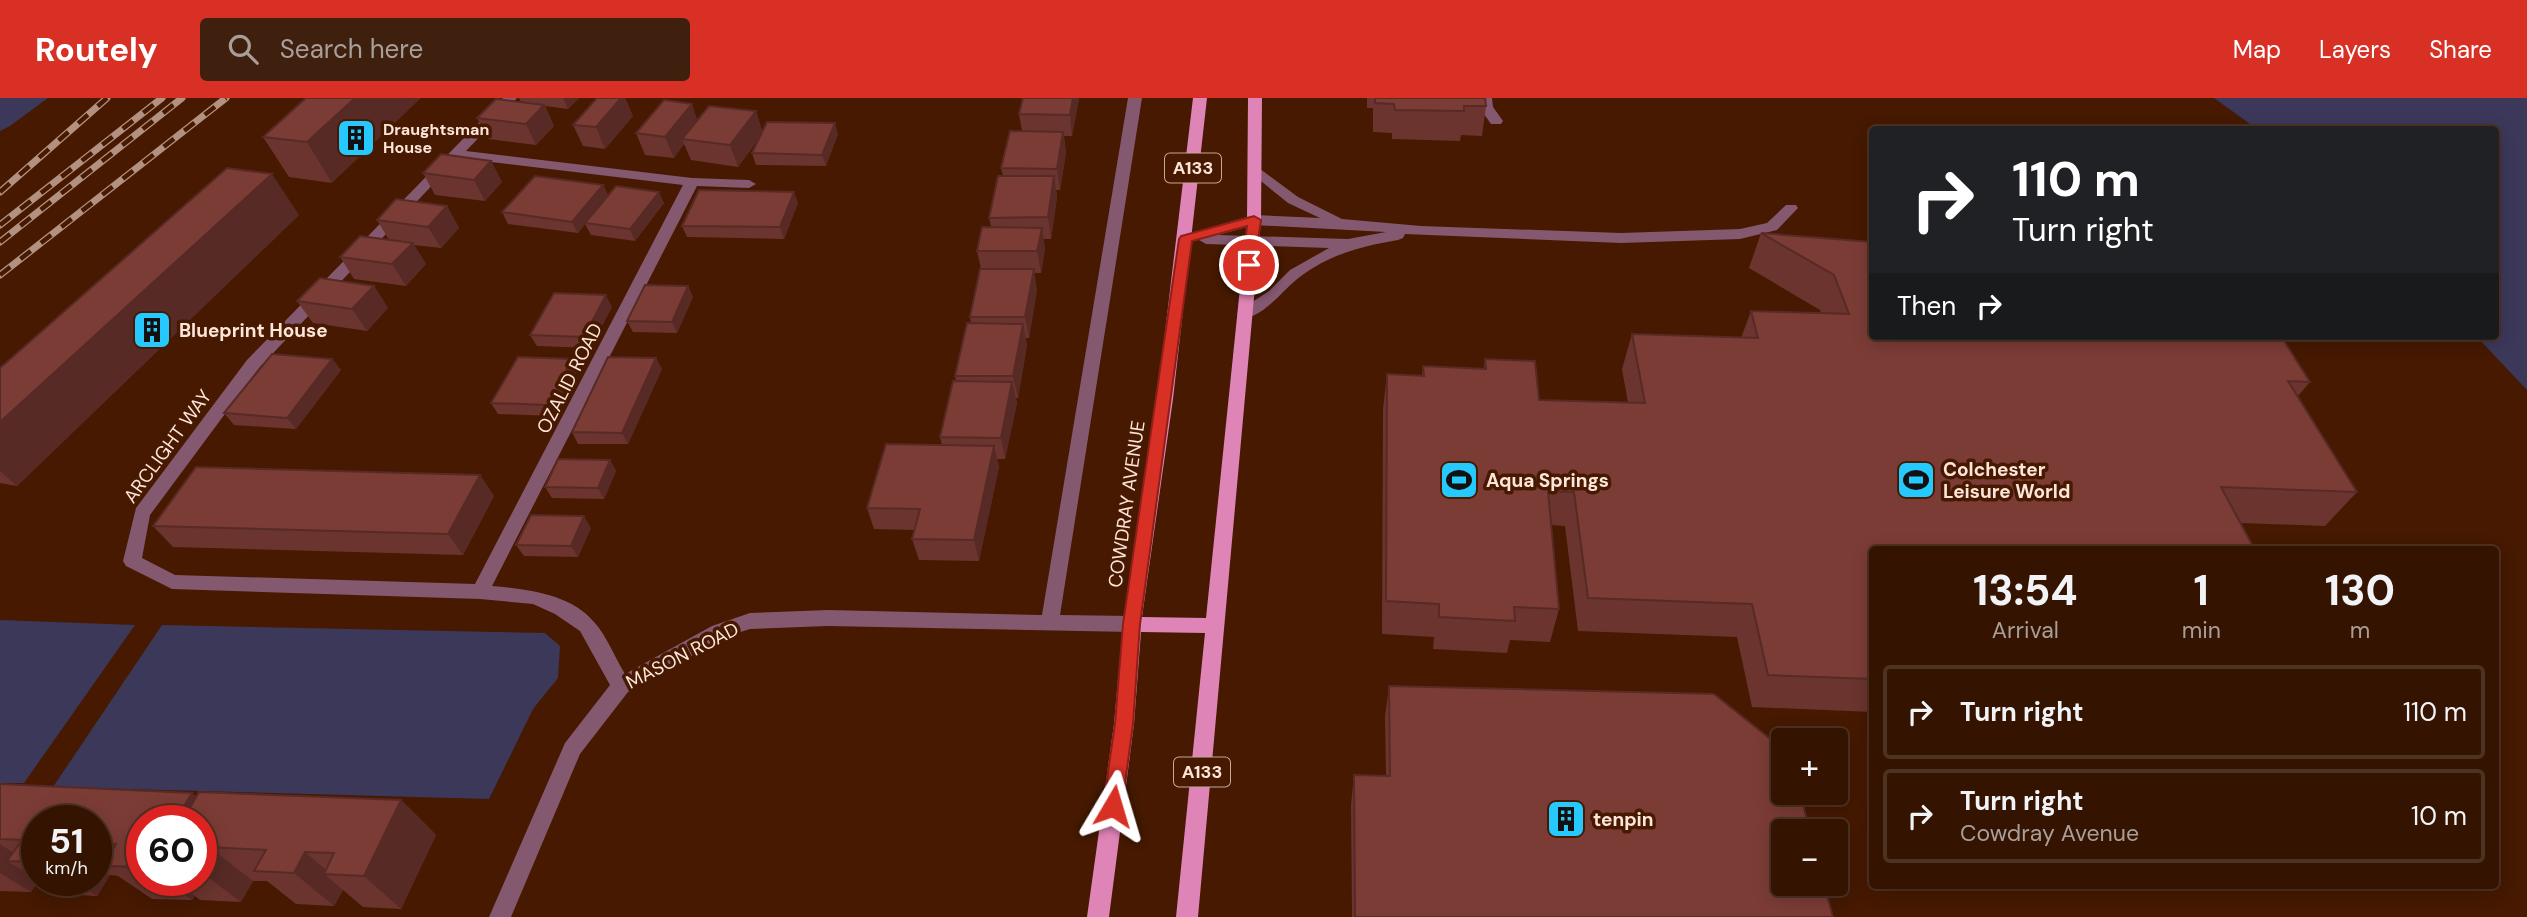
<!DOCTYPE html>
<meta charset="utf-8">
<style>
body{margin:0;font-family:"DM Sans",sans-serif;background:#3f200f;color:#f1f3f6;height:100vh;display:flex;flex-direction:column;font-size:26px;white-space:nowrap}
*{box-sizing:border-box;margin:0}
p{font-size:23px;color:#a99e99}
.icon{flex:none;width:38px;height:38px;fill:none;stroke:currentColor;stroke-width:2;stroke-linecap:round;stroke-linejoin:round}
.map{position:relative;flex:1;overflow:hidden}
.details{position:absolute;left:1869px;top:448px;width:630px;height:343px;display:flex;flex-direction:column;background:#341300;border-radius:7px;box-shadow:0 4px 18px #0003,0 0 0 2px #4e3222}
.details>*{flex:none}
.hud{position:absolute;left:1869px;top:28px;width:630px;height:214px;border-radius:7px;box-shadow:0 4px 18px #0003,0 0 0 2px #4e3222;background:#202124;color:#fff;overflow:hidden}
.fabs{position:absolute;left:1771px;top:630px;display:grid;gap:14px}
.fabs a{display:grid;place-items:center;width:77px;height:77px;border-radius:7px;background:#341300;box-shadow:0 4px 18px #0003,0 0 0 2px #4e3222;font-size:35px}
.speed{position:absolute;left:21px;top:707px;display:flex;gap:14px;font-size:35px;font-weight:700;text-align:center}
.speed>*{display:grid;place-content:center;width:91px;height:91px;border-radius:50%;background:#341300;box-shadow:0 4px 18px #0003,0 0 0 2px #4e3222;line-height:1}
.speed small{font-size:18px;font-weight:400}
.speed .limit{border:10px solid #d22;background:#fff;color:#111}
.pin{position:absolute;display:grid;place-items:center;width:60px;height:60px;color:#fff;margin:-30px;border:4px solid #fff;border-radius:50%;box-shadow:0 2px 7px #0007}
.me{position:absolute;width:77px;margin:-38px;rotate:7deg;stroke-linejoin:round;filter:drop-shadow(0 0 5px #0008)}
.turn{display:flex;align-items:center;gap:24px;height:147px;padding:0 28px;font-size:32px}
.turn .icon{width:91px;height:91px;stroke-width:2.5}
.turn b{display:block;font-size:49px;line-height:60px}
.then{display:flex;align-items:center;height:66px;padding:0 28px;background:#0003;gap:14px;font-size:26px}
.eta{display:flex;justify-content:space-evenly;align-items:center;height:119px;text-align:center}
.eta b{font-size:42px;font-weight:700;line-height:49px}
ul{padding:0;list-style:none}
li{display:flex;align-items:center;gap:21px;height:94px;margin:0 14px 10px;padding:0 14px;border:4px solid #4e3222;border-radius:7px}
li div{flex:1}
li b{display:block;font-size:26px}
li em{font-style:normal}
header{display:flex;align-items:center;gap:42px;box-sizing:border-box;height:98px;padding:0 35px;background:#d93025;color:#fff}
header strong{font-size:33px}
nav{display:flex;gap:38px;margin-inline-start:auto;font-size:24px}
.search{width:490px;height:63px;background:#3f200f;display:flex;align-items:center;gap:18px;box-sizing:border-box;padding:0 24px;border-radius:7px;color:#a99e99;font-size:26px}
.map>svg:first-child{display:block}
</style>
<header>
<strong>Routely</strong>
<div class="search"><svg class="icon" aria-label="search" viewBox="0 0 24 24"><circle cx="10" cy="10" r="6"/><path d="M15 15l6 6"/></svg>Search here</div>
<nav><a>Map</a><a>Layers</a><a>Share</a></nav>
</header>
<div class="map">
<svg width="2527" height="819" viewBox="0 0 2527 819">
<rect width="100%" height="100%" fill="#461900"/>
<path fill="#3b385a" d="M0 0H48L10 28 0 33Z
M2214 0H2527V292L2476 238H2496V32L2257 31Z
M0 522 135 527 24 685H0Z
M162 527 545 535 560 548 558 580 533 611 489 701 53 689Z"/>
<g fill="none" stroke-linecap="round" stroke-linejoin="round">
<path fill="#84586f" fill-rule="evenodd" d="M503 0H517L466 53 692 80 749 82 756 86 749 90 697 88 492 488C526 491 571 496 594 524 607 538 615 560 625 576L712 528 750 515 828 512 1042 517 1128 0H1142L1060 517 1132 518 1139 521 1141 526 1139 531 1132 534 828 528 750 531 725 539 628 594 580 656 511 819H489L565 645 610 587 580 533 555 516 533 506 480 501 172 491 126 468 123 463 136 410 247 262ZM458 60 683 87 475 486 175 477 142 460 150 417 259 270Z
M1478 0H1492L1493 9 1503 23 1501 26H1491L1479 9Z
M1256 68 1298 99 1342 121 1421 128 1621 135 1740 131 1767 125 1786 107H1796L1798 110 1777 132 1740 141 1621 145 1405 136 1403 140 1398 142C1362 148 1331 156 1301 178 1282 192 1269 214 1245 221L1240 220 1237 216 1240 212 1269 193 1290 172 1329 150 1206 146 1199 142 1180 144 1178 141 1180 138 1254 117 1320 120 1288 105 1251 75V69ZM1254 127 1386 134 1348 141 1218 137Z"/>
<path fill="#df84b6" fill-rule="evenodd" d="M1193 0H1207L1173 301 1142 519 1206 520 1247 122 1248 0H1262L1261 122 1198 819H1176L1205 535 1141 534 1134 626 1109 819H1087L1114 626 1123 526 1157 301Z"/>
<defs>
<path id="rail" d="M0 94 107 0
M0 127 162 0
M0 144 182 0
M0 177 226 0"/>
</defs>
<use href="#rail" stroke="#b39181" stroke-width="7"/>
<use href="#rail" stroke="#461900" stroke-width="4.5" stroke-dasharray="13" stroke-linecap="butt"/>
</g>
<path fill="#6b342e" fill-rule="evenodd" d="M306 0 332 85 289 79 263 39Z
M519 0H579L568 11 545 8 554 28 536 47 488 41 477 20 521 4Z
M597 0H625L633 18 605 51 583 48 573 27Z
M1023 0H1079V1L1072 38H1064L1066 55 1060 92H1056L1057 99 1051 141H1043L1045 151 1041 175H1034L1037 192 1029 240H1025L1027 247 1018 300H1016L1017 305 1005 361H997L999 369 979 463 919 462 912 441 914 432 874 431 867 410 942 347 940 339 956 283 955 278 971 225 970 219 981 171 977 153 991 129 989 120 1003 78 1001 70 1022 33 1019 16Z
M1367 0H1485L1486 8 1482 38 1461 37 1460 43 1392 41V35L1373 34V10H1367Z
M756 13 762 33 838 36 826 68 756 67 752 55 760 39 738 69 691 62 684 46 674 60 645 57 636 35 698 22Z
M491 63 502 84 485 103 435 97 423 75Z
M603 87 608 97 664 105 635 143 591 137 585 126 578 135 508 126 502 114Z
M798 105 784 141 687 139 682 128Z
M447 108 459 130 441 150 414 147 426 166 406 188 354 181 340 159 389 142 377 122Z
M299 117 17 388 0 385V270Z
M1761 135 2310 284 2298 298 2357 394 2325 428 2241 425 1872 452V614L1752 609 1737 539 1578 533 1565 428 1551 427 1559 511 1550 544 1510 542 1507 555 1433 551 1434 539 1382 536 1383 311 1387 276 1422 277 1423 268 1484 271 1485 261 1539 302 1628 305 1622 271 1632 236 1741 240 1751 213 1821 215 1820 212 1749 170Z
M374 188 388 210 367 233 313 225 297 203Z
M688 188 693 199 677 235 633 234 627 223Z
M612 209 590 250 537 248 530 237Z
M656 260 662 271 628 346H578L572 334Z
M332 261 341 272 296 331 234 327 224 315Z
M572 261 578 272 554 318 498 316 491 305Z
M610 362 616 373 604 401 552 400 545 389Z
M480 377 494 398 463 457 173 449 153 428Z
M591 430 578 459 524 458 516 447Z
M1389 588 1833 819H1352L1351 707 1354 677 1386 678 1385 619Z
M0 686 197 698 401 702 436 737 401 811 363 809 343 792 334 808 296 806 267 783H253L241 804 200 802 195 798 192 802 152 801 118 778 110 777 97 798 60 796 39 782 31 794 0 793ZM37 723H96V782H37ZM142 723H201V782H142Z"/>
<path fill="#572a26" d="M355 0H421L332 85 307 44Z
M563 0H579L568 11Z
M621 0H625L633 18 605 51 596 29Z
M1073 0H1079V1L1072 38 1070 17Z
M692 6 699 27 682 41 684 46 674 60 665 39Z
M544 7 554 28 536 47 526 26Z
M756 13 763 35 738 69 730 47Z
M835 25 838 36 826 68 822 57Z
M1063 34 1066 55 1060 92 1057 71Z
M491 63 502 84 485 103 474 82Z
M272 76 299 117 17 388 0 373V324Z
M1054 78 1057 99 1051 141 1048 119Z
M603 87 608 98 578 135 572 124Z
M659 94 664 105 635 143 630 131Z
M794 94 798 105 784 141 780 129Z
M447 108 459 130 441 150 428 129Z
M1042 130 1045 151 1041 175 1037 153Z
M413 145 426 166 406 188 392 166Z
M1034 171 1037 192 1029 240 1025 219Z
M374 188 388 210 367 233 352 211Z
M688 188 693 199 677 235 672 224Z
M606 197 612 209 590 250 584 239Z
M1023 226 1027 247 1018 300 1013 278Z
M656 260 662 271 628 346 622 335Z
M332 261 341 272 296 331 287 320Z
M572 261 578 272 554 318 548 307Z
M1012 284 1017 305 1005 361 1001 340Z
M994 348 999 369 979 463 974 442Z
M610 362 616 373 604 401 598 390Z
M480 377 494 398 463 457 448 436Z
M584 418 591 430 578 459 571 448Z
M192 695 235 729 209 749 253 783 241 804 201 774V723H175Z
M401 702 436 737 401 811 364 778Z
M0 746 27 764 7 763 39 782 31 794 0 775Z
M305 754 332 777 324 776 343 792 334 808 294 775Z
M96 768 110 777 97 798 73 782H96Z
M163 782H172L195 798 192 802Z"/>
<path fill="#7c3c36" stroke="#572a26" stroke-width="2" d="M306 0H355L307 44 263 39Z
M597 0H621L596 29 573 27Z
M1023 0H1073L1070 17 1019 16Z
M1375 0H1485L1486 8H1464V13L1395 12 1394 6 1375 5Z
M496 1 544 7 526 26 477 20Z
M664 2 692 6 665 39 636 35Z
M709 8 756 13 730 47 682 41Z
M767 24 835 25 822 57 752 55Z
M1010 33 1063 34 1057 71 1001 70Z
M441 56 491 63 474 82 423 75Z
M227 70 272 76 0 324V270Z
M535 78 603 87 572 124 502 114Z
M998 78H1054L1048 119 989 120Z
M616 88 659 94 630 131 585 125Z
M699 92 794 94 780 129 682 128Z
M396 101 447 108 428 129 377 122Z
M982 129 1042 130 1037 153H977Z
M1761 135 1872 144V238H2281L2310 284 2288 283 2357 394 2221 389 2255 452H1872V581L1768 577 1752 506 1588 500 1574 394 1548 393 1559 511 1514 509 1515 523 1439 519V506L1386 503 1387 276 1424 278 1423 268 1486 271 1485 261 1535 263 1539 302 1645 305 1632 236 1758 240 1751 213 1849 216 1834 177Z
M360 138 413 145 392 166 340 159Z
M980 171H1034L1025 219H970Z
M320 180 374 188 352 211 297 203Z
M645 187 688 188 672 224 627 223Z
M554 195 606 197 584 239 530 237Z
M967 225 1023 226 1013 278H955Z
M272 256 332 261 287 320 224 315Z
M518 259 572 261 548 307 491 305Z
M608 259 656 260 622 335 572 334Z
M953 283 1012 284 1001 340 940 339Z
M886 346 994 348 974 442 912 441 920 411 867 410Z
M558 361 610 362 598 390 545 389Z
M196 369 480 377 448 436 153 428Z
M531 417 584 418 571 448 516 447Z
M1389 588 1714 596 1783 651V695H1800L1810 733H1783V786H1824L1833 819H1355L1354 677 1390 678Z
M0 686 192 695 175 723H142V769L103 768 116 746 96 745V723H37V764L7 763 22 742 0 741Z
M199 694 401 702 364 778 324 776 334 755 305 754 294 775 254 773 266 752 209 749 201 763V723H182Z"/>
<path fill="#d93025" stroke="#8d1f18" stroke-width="2" d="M1254 118 1261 122 1254 170 1249 171 1242 167 1247 128 1192 143 1140 526 1133 626 1122 708 1119 714 1113 717 1106 714 1103 708 1115 626 1123 526 1179 141 1181 138Z"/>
<defs>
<symbol id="building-square" viewBox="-11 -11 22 22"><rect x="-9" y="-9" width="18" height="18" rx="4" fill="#25c9fe" stroke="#461900"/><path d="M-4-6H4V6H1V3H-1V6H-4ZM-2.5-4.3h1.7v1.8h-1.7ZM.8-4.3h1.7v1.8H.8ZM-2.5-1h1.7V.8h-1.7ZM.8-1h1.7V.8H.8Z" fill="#111"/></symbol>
<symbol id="stadium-square" viewBox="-11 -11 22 22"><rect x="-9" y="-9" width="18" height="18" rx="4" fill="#25c9fe" stroke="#461900"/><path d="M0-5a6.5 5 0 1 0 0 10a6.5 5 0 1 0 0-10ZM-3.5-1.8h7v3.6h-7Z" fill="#111"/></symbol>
</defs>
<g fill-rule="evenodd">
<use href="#building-square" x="334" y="18" width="44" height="44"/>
<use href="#building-square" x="130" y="210" width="44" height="44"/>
<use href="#stadium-square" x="1437" y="360" width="44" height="44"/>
<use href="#stadium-square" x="1894" y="360" width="44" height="44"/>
<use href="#building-square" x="1544" y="699" width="44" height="44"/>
</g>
<g text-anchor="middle" stroke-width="7" stroke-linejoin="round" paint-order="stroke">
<g font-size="16" font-weight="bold" fill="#fee5da" stroke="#461900" text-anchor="start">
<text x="383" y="37">Draughtsman<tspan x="383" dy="18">House</tspan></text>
</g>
<g fill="#461900" stroke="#c7a899" stroke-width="2">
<rect x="1165" y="55.5" width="56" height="29" rx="5"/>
<rect x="1174" y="659.5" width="56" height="29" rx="5"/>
</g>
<g font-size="18" font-weight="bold" fill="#fee5da">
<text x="1193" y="76">A133</text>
<text x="1202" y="680">A133</text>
</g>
<g font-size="19" font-weight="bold" fill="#fee5da" stroke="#461900" text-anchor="start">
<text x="179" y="239">Blueprint House</text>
<text x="1943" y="378">Colchester<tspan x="1943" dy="22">Leisure World</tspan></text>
<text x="1486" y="389">Aqua Springs</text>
<text x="1593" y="728">tenpin</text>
</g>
<g font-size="19" fill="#fee5da" stroke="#461900">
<text transform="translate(569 280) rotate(-63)" y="7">OZALID ROAD</text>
<text transform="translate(167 348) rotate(-54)" y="7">ARCLIGHT WAY</text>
<text transform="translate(1126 406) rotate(-82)" y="7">COWDRAY AVENUE</text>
<text transform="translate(682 557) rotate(-27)" y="7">MASON ROAD</text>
</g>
</g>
</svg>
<div class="fabs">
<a>+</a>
<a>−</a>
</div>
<div class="speed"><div>51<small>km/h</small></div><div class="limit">60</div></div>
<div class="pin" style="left:1249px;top:167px;background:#d93025"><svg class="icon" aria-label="arrive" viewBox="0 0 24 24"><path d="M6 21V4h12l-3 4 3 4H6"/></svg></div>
<svg class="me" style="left:1113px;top:708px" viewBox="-20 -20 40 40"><path d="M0-17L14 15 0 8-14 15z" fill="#d93025" stroke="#fff" stroke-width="4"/></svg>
<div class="hud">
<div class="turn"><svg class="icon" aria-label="right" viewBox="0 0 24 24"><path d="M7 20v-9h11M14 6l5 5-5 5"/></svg><div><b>110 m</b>Turn right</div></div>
<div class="then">Then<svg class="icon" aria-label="right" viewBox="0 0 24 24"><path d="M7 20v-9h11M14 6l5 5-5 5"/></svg></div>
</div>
<section class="details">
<div class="eta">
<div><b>13:54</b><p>Arrival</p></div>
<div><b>1</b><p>min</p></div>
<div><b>130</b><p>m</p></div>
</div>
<ul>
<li><svg class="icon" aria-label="right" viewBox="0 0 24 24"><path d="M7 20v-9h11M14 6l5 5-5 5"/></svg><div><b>Turn right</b></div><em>110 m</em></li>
<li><svg class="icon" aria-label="right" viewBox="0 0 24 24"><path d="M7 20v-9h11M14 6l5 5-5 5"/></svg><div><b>Turn right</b><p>Cowdray Avenue</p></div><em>10 m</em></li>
</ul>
</section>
</div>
